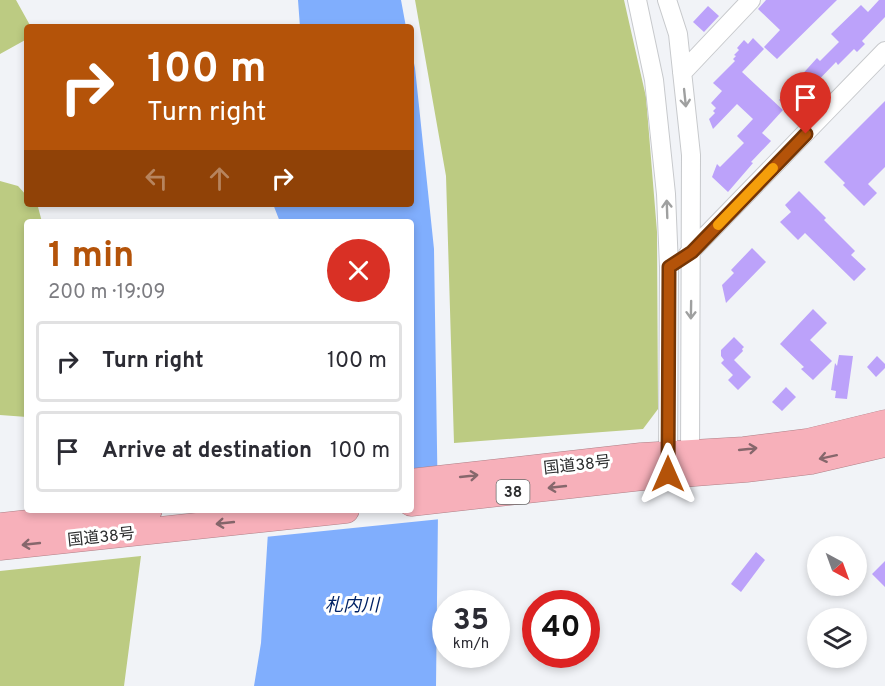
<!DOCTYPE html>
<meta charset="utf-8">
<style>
body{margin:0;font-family:Overpass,"Noto Sans JP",sans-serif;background:#f7f7f7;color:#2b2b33;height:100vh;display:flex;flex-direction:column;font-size:22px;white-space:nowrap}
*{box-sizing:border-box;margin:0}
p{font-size:20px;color:#7c7c81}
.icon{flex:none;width:33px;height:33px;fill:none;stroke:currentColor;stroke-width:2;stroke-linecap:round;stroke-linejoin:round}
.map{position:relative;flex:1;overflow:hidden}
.side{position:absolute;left:24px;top:219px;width:390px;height:294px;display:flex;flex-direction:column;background:#fff;border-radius:6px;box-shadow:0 3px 9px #0003}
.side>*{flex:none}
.guide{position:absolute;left:24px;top:24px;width:390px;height:183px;border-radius:6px;box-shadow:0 3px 9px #0003;background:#b45309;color:#fff;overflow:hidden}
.needle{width:39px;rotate:139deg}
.fabs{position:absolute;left:807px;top:536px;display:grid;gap:12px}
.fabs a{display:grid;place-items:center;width:60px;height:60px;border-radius:50%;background:#fff;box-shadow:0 3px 9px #0003;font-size:30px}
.speed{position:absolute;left:432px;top:590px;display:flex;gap:12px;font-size:30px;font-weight:700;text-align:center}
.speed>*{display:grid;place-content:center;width:78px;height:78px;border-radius:50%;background:#fff;box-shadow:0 3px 9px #0003;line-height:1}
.speed small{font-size:15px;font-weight:400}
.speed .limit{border:9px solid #d22;background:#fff;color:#111}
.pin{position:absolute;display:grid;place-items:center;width:51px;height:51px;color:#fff;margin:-62px -26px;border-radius:50% 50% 50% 0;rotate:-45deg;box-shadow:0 0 6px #0007}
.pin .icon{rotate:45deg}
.me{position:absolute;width:66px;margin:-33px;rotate:0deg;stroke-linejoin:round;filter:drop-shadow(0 0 4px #0008)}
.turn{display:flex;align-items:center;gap:21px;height:126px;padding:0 24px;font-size:27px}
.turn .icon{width:78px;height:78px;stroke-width:2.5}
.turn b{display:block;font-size:42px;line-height:51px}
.lanes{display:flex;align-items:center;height:57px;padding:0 24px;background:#0003;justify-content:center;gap:30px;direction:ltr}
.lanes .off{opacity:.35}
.round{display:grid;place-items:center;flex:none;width:63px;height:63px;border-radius:32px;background:#f7f7f7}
.head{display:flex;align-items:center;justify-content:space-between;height:102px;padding:0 24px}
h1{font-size:36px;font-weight:700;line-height:45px;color:#b45309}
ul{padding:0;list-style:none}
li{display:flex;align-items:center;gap:18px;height:81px;margin:0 12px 9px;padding:0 12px;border:3px solid #e1e1e2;border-radius:6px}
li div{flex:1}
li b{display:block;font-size:22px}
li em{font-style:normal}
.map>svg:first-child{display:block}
</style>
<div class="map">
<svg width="885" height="686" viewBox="0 0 885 686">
<rect width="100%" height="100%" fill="#f1f3f7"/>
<path fill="#bccb82" d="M0 0H16L31 27H27V39L0 54Z
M415 0H624L646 97 657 232 658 409 643 429 454 443 446 176Z
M0 181 18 186 27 196V204H35L38 207 42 222H27V417L0 415Z
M141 556 124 686H0V571Z"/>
<path fill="#80aefd" d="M298 0H401L406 27H300Z
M411 49 415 68 434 249 438 513 436 686H254L261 643 268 532 411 510V222H280L273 204H411Z"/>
<path fill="#f1f3f7" d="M440 467 441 519 265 537 273 510H411Z"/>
<path fill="#bca2fa" d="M766 0H837L777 59 764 47 780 30 758 9Z
M879 0H885V17L862 41 865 44 857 52 854 49 838 65 836 62 808 91 811 94 795 111 792 108 790 110 779 100 817 58 820 61 839 42 831 34 861 5 868 12Z
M708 6 719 16 704 32 693 22Z
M753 38 764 49 742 72 783 110 762 133 771 141 751 162 753 163 728 192 712 177 717 164 720 167 744 143 737 136 753 119 737 104 713 129 709 119 715 113 713 111 716 108 711 103 722 91 713 83 735 61 733 59 736 56 734 55 739 50 737 48 744 40 748 44Z
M885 101V167L868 184 877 193 864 206 843 185 845 183 824 162Z
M799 191 826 218 824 220 855 251 851 255 866 269 854 281 805 233 798 240 780 222 791 212 785 205Z
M752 248 766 262 726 303 722 285 734 273 731 270Z
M813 309 827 323 810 340 832 361 813 380 801 369 804 367 780 344Z
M734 337 744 347 742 349 743 351 734 360 751 377 738 390 728 380 733 375 721 363 724 360 721 356V350Z
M839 355 853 356 847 399 835 398 836 391 831 390 835 363 837 366Z
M877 356 885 364V368L876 377 867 367Z
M786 387 796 397 782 411 772 402Z
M756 552 765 560 741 592 731 584Z
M885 561V587L872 574Z"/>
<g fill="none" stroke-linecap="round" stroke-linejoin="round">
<defs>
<path id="minor" d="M637 0 654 80 666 194 669 267 668 466
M667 0 678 34 691 155 690 465
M682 73 751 0
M688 254 885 51"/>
<path id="highway" d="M411 482 641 456 744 450 807 442 885 423
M411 503 643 477 746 469 811 461 885 444
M0 526 149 510
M0 547 346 510"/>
</defs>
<use href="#minor" stroke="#c7c9cc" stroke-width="20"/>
<use href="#highway" stroke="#af8188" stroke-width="27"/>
<use href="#minor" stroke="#fff" stroke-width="18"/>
<use href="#highway" stroke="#f7b0ba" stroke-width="26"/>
</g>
<defs><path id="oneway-shaft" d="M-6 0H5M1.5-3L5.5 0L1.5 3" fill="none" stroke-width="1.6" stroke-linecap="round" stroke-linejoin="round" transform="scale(1.5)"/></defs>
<g stroke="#9fa0a0">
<use href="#oneway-shaft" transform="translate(685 98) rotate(84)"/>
<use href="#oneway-shaft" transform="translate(667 209) rotate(-92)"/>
<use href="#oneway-shaft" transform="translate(691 310) rotate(91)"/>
</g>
<g stroke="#86676c">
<use href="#oneway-shaft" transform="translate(748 449) rotate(-6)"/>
<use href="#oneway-shaft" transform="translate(828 457) rotate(168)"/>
<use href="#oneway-shaft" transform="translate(469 476) rotate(-6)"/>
<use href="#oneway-shaft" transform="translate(557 487) rotate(174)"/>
<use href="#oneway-shaft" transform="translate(225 523) rotate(174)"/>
<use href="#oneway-shaft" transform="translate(31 544) rotate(174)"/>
</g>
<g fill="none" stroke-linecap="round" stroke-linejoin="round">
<defs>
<path id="route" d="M668 474 669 267 692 252 806 134"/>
</defs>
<use href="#route" stroke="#753606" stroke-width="15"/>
<use href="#route" stroke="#b45309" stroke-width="10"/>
<path stroke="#f59e0b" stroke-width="10" d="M718 225 773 168"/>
</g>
<g text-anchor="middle" stroke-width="6" stroke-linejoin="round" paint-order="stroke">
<rect fill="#fff" stroke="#6a6b6b" stroke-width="1.5" x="496.5" y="480" width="33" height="24" rx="4.5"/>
<g font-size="15" font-weight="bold" fill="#2a2b2c">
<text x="513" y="497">38</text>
</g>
<g font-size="16" fill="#2a2b2c" stroke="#fff">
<text transform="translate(577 464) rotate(-6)" y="6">国道38号</text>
<text transform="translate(101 536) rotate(-6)" y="6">国道38号</text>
</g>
<g font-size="18" font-style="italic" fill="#002265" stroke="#fff">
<text x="352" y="611">札内川</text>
</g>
</g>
</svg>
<div class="fabs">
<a><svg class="needle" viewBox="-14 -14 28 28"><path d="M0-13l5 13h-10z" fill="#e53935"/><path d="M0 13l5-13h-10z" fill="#7c7c81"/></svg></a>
<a><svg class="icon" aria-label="layers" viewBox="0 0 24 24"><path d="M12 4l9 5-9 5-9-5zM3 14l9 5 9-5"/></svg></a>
</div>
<div class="speed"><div>35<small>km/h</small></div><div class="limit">40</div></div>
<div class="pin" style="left:806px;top:134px;background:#d93025"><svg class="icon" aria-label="arrive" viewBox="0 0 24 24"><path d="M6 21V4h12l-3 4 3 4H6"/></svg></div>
<svg class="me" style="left:668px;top:474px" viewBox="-20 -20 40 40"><path d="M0-17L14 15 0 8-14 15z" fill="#b45309" stroke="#fff" stroke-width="4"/></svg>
<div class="guide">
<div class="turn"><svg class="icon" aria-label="right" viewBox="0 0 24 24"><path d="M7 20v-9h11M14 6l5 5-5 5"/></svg><div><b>100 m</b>Turn right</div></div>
<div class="lanes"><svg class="icon off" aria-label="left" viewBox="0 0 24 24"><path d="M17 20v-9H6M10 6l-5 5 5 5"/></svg><svg class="icon off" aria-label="ahead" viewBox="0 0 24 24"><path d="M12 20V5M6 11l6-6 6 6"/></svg><svg class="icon" aria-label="right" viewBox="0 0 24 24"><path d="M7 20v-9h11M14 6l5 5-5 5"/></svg></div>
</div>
<section class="side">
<div class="head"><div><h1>1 min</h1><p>200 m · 19:09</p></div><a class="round" style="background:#d93025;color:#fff"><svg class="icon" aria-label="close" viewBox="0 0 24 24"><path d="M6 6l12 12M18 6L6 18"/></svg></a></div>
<ul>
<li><svg class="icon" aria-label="right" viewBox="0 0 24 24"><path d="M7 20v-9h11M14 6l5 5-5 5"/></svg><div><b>Turn right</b></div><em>100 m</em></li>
<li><svg class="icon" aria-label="arrive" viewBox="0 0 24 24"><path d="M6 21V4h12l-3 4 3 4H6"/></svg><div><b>Arrive at destination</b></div><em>100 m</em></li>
</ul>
</section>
</div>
